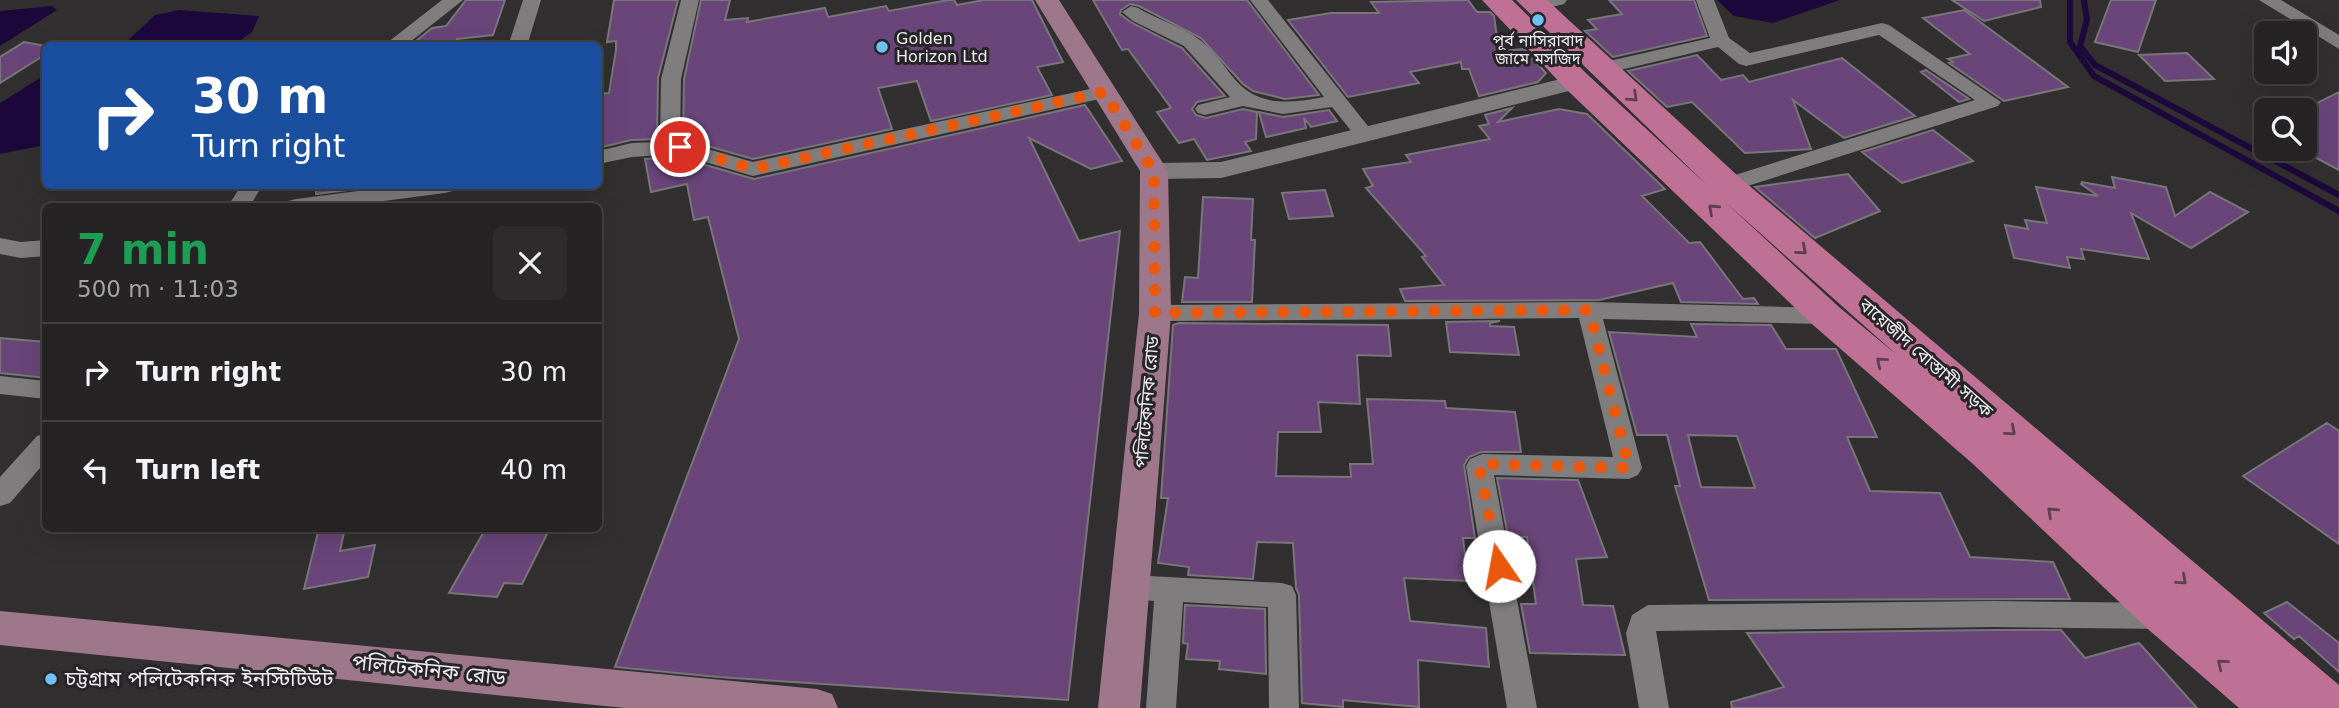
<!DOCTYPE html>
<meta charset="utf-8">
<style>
body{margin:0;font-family:"DejaVu Sans","Noto Sans Bengali",sans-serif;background:#2d2b2c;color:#f1f3f6;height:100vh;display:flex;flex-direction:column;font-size:26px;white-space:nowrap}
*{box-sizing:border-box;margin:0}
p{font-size:23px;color:#a3a4a6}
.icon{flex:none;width:38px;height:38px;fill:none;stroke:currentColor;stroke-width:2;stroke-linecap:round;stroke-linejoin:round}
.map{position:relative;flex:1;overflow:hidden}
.side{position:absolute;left:42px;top:203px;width:560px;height:329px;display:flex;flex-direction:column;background:#252324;border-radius:10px;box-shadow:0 7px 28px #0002,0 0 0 2px #424041}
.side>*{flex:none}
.guide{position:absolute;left:42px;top:42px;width:560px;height:147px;border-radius:10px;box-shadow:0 7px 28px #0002,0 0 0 2px #424041;background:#1a4fa0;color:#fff;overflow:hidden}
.fabs{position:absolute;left:2254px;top:21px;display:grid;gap:14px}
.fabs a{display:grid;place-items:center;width:63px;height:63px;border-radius:10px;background:#252324;box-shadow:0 7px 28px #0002,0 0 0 2px #424041;font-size:35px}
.pin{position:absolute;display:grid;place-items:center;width:60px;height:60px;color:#fff;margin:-30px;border:4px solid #fff;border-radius:50%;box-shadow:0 2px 7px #0007}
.me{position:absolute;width:77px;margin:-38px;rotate:348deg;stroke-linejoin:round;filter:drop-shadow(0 0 5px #0008)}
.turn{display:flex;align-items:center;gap:24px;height:147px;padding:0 35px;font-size:32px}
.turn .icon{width:91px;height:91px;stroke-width:2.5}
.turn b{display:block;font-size:49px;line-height:60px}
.round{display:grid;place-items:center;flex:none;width:74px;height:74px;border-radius:10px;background:#2d2b2c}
.headline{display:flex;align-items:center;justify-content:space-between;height:119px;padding:0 35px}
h1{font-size:42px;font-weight:800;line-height:52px;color:#1e9e55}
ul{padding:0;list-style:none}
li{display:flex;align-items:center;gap:21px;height:98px;padding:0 35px;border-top:2px solid #424041}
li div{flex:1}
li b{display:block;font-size:26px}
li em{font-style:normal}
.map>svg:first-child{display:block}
</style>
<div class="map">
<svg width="2339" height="708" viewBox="0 0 2339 708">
<rect width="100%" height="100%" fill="#312f30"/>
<path fill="#1d083c" d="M1717 0H1840L1773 23 1734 16Z
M52 6 57 10 0 46V11Z
M179 10 259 16 252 32 234 45H123L155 15Z
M45 75V145L0 154V103Z"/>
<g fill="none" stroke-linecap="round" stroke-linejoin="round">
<path stroke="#1d083c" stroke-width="6" d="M2070 0V42L2094 76 2339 211
M2084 0 2087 20 2080 46 2095 65 2339 195"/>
</g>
<path fill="#694579" stroke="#787679" stroke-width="2" fill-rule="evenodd" d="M466 0H505L493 35 457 39 455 46H410L432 28 446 26Z
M614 0H678L658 78 657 139 631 140 598 148V94L609 93 616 50V41L607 42Z
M701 0H730L725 20 748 18 747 22 825 8 828 17 886 6 889 11 948 0H954L957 5 984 0H1032L1063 62 1037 67 1052 95 931 121 917 81 878 88 892 129 753 159 683 139 684 79Z
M1093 0H1247L1319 95 1285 99 1253 91 1243 84 1201 38 1139 6 1130 4 1121 10 1120 14 1132 23 1182 48 1225 96 1197 102 1192 109 1196 115 1206 118 1243 109 1257 112 1256 139 1245 142 1251 151 1207 160 1194 139 1179 143 1157 112 1171 108 1128 49 1122 50Z
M1468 0 1477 12H1490L1494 16 1499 51 1524 49 1546 73 1538 82 1479 96 1469 69H1462L1461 62 1410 72 1419 83 1348 97 1288 20 1331 13H1379L1371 2Z
M1609 0H1694L1707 36 1613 57 1585 31 1597 29 1588 20 1622 14Z
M1952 0H2040L2041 7 1984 21Z
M2111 0H2156L2138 52 2095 42Z
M1964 10 2068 87 2004 101 1949 63 1953 62 1948 59 1970 54 1923 18Z
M24 42 46 46V54L0 83V57Z
M2187 53 2214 79 2165 81 2139 55Z
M1697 55 1721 80 1743 75 1749 82 1842 58 1915 116 1844 138 1793 100 1811 149 1745 153 1692 102 1667 107 1628 71Z
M1926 70 1969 99 1959 102 1921 72Z
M2339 92V170L2305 152V109Z
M1085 105 1122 161 1091 169 1029 138 1079 241 1120 231 1068 700 718 677 615 667 739 339 708 217 694 220 687 184 651 192 645 159 678 157 754 179Z
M1512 108 1498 122 1559 109 1587 114 1665 189 1642 196 1689 243 1700 242 1743 299 1754 298 1758 304 1681 302 1673 283 1599 300 1405 301 1400 289 1444 285 1422 257 1426 256 1366 188 1373 186 1363 169 1411 162 1406 155 1490 139 1479 126 1489 124 1485 115Z
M1329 110 1337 121 1311 127 1304 118 1306 128 1266 137 1259 112 1283 117Z
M1933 130 1973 161 1902 183 1862 152Z
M1848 174 1880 211 1815 238 1755 187Z
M2112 177 2166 187 2175 216 2210 192 2248 212 2191 248 2131 213 2149 259 2081 249 2084 259 2067 257 2070 268 2014 258 2005 225 2028 229 2025 220 2047 223 2036 187 2098 196 2081 184 2082 182 2115 188Z
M316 186H378L316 194Z
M1325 190 1333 216 1289 219 1282 193Z
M1203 197 1253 199 1251 240H1255L1252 302H1182L1185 277 1198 278Z
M1500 321 1490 323V326L1514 327 1519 355 1450 352 1446 322Z
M1179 323 1388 325 1391 356 1357 355 1360 404 1318 402 1321 432H1278L1276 476 1351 477 1350 464H1373L1367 399 1445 401 1446 408 1515 412 1521 452H1481L1469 457 1464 465 1475 538H1463L1468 581 1404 578 1410 621 1486 628 1489 667 1418 660 1419 707 1343 700V707L1302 703 1299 595 1296 588 1293 543 1257 542 1253 579 1188 575 1189 567 1158 563 1168 498H1161L1173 325Z
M1691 324 1771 325 1786 349H1836L1877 437H1847L1870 491 1940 493 1970 557 2053 562 2070 599 1709 600 1675 486H1680L1667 435H1637L1609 332 1697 337ZM1688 435 1737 436 1755 488 1701 487Z
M0 338 46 342V378L0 373Z
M2327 423 2339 431V544L2243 476Z
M1497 478 1578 480 1607 557 1576 559 1583 605 1613 606 1625 655 1530 653 1521 604H1536L1527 537H1508Z
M319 528H345L340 551 375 545 368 577 304 589Z
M486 528H550L522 584 504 583 497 597 449 593Z
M2287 602 2339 643V672L2299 636 2294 639 2264 613Z
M1185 605 1265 609 1266 674 1219 669 1220 661 1186 659 1188 644 1183 643Z
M1994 630H2061L2085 658 2139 643 2197 708H1732L1731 702 1784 687 1747 633Z"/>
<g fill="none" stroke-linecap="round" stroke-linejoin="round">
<path fill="#807d7f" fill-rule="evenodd" d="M442 0H463L405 46H383Z
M523 0H541L527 46H508Z
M681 0H699L681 79 680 141 753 162 1104 86 1111 88 1114 92 1111 96 1104 98 753 176 678 154 632 157 598 164V151L632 143 660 142 661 79Z
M1250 0H1268L1371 130 1374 134 1371 138H1357L1332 107 1283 114 1243 106 1205 115 1198 113 1195 109 1198 105 1230 97 1184 46 1133 21 1122 12 1131 6 1138 8C1158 20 1181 26 1200 40 1213 50 1222 63 1232 76 1256 107 1288 104 1324 97Z
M1537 0H1567L1564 4 1536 11 1530 10 1527 6 1530 2Z
M1696 0H1714L1729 38 1750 53 1882 23 1889 25 2001 102 1998 106 1735 190H1719L1716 185 1719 180 1975 100 1879 35 1746 66 1739 64 1718 47 1603 74 1596 72 1593 68 1596 64 1710 38Z
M2259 0H2281L2339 35V49Z
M241 186H262L250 206H228Z
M397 186H456L453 191 445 193 345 206H285L288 201 296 199Z
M0 238 21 242 46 240V256L21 258 0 254Z
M1589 302 1826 308 1834 310 1838 316 1834 322 1826 324 1603 319 1642 468 1638 475 1629 479 1494 475 1537 708H1507L1466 466 1470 459 1482 454 1613 457 1579 318 1155 321 1147 319 1143 313 1147 307 1155 305Z
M0 376 46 381V399L0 394Z
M46 433V461L10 503 0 506V477L37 436Z
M1130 575 1282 583 1292 586 1296 595 1299 708H1269L1268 607 1183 602 1176 708H1146L1154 601 1130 599 1120 596 1116 587 1120 578Z
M1994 601 2165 603 2175 607 2180 616 2175 625 2165 629 1994 627 1656 631 1669 708H1639L1626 633 1632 615 1648 605Z"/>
<path fill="#807d7f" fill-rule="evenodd" d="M1577 75 1585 77 1589 82 1585 87 1221 178 1154 179 1145 177 1141 171 1145 165 1154 163 1221 162Z"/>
<path fill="#9f778a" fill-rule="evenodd" d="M1035 0H1059L1168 171 1171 313 1140 708H1098L1139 313 1140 171Z
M0 611 817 689 832 694 838 708H625L0 645Z"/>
<path fill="#be7194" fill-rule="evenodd" d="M1482 0H1512L1588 75 1707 185 1516 0H1547L1739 177 2339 685V708H2239L2149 630 1973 464 1813 325 1566 89ZM1724 201 1897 355 1839 307Z"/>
</g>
<defs><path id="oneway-chevron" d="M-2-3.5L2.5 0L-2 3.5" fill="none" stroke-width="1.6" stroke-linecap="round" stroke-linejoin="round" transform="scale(1.75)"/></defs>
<g stroke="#5c404d">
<use href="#oneway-chevron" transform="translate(1633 97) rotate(43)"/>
<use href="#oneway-chevron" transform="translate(1713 209) rotate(-137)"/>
<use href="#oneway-chevron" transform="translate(1802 250) rotate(41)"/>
<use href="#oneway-chevron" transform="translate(1881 362) rotate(-140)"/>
<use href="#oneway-chevron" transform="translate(2011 431) rotate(41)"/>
<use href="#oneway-chevron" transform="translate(2052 512) rotate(-137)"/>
<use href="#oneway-chevron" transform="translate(2182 580) rotate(41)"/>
<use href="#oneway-chevron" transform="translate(2222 664) rotate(-140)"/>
</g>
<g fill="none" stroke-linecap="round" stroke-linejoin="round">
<path stroke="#ea580c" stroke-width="12" stroke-dasharray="0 21.6" d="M680 147 753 169 1104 92 1154 172 1155 313 1589 310 1629 468 1482 464 1479 466 1499 566"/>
</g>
<g fill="#6ec2f3" stroke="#272527" stroke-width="2.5">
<circle cx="1538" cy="20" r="7"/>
<circle cx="882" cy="47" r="7"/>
<circle cx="51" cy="679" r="7"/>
</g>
<g text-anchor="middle" stroke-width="6" stroke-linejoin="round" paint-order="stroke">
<g font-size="16" fill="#eeedee" stroke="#272527" text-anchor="start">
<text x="896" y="44">Golden<tspan x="896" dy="18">Horizon Ltd</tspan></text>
<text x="1538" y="46" text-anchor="middle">পূর্ব নাসিরাবাদ<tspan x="1538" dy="18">জামে মসজিদ</tspan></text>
</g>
<g font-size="18" fill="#eeedee" stroke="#272527">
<text transform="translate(1926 358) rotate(41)" y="6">বায়েজীদ বোস্তামী সড়ক</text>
<text transform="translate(1147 402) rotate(-85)" y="6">পলিটেকনিক রোড</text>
</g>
<g font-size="21" fill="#eeedee" stroke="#272527">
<text transform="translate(429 670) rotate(6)" y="7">পলিটেকনিক রোড</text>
</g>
<g font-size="21" fill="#eeedee" stroke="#272527" text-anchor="start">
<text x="65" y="686">চট্টগ্রাম পলিটেকনিক ইনস্টিটিউট</text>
</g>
</g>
</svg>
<div class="fabs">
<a><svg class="icon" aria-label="sound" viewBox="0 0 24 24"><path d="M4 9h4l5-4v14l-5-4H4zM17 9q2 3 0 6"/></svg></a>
<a><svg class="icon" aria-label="search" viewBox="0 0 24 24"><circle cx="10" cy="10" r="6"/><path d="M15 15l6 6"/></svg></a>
</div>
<div class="pin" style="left:680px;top:147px;background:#d93025"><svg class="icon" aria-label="arrive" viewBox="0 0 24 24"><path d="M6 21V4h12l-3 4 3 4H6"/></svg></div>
<svg class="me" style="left:1499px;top:566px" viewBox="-20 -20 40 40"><circle r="19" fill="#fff"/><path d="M0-13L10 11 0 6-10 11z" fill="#ea580c"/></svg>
<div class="guide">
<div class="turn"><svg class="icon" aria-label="right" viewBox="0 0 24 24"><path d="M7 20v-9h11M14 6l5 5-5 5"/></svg><div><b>30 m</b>Turn right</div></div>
</div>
<section class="side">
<div class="headline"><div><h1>7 min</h1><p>500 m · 11:03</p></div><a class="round"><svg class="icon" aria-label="close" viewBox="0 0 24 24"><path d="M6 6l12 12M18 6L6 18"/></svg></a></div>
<ul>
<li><svg class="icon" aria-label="right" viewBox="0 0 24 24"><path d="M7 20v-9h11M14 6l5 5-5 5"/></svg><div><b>Turn right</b></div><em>30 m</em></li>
<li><svg class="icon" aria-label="left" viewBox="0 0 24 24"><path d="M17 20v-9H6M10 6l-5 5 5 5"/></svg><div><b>Turn left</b></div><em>40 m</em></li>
</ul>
</section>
</div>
